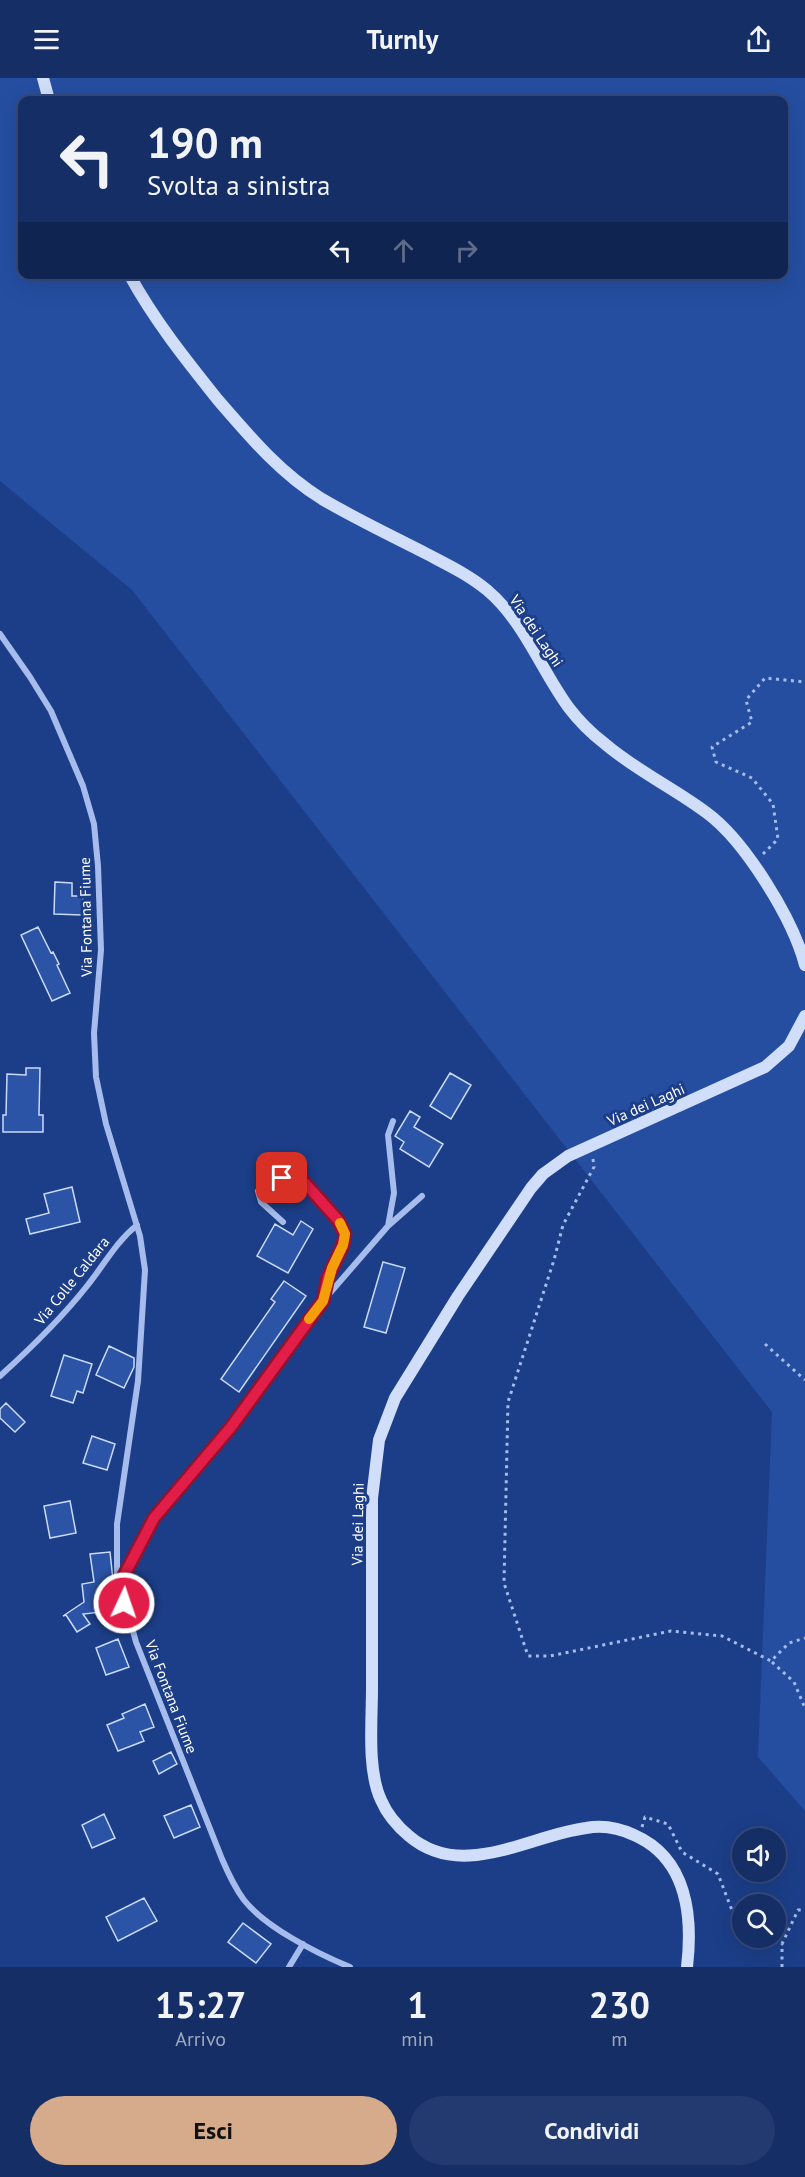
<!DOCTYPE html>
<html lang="it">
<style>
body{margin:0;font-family:"PT Sans",sans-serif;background:#223a6f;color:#f1f3f6;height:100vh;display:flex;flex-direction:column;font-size:22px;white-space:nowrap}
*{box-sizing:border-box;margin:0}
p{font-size:20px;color:#9da8bf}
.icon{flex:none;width:33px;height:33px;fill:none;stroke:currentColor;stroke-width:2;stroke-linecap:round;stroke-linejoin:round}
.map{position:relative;height:1889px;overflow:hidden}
.drawer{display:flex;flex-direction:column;background:#152e66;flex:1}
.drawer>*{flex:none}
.banner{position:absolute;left:18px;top:18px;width:770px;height:183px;border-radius:12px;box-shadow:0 6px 24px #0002,0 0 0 2px #344a7a;background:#152e66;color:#f1f3f6;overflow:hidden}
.fabs{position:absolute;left:732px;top:1750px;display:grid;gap:12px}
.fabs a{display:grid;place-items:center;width:54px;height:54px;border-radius:50%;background:#152e66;box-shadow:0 6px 24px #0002,0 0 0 2px #344a7a;font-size:30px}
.pin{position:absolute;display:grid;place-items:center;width:51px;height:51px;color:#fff;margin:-26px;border-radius:12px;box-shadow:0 3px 9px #0006}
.me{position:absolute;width:66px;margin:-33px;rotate:3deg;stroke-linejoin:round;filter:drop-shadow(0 0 4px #0008)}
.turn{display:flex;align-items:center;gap:21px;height:126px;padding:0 30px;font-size:27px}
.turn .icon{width:78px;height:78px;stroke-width:2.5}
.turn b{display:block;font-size:42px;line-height:51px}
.lanes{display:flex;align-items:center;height:57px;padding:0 30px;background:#0003;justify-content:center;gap:30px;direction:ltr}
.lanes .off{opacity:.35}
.eta{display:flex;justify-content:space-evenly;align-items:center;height:102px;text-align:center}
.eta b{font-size:36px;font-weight:600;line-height:42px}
.primary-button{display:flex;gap:12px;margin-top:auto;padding:12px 30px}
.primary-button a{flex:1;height:69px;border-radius:36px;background:#d6ab8b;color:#111;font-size:24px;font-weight:600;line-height:69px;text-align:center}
.primary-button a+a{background:#223a6f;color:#f1f3f6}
header{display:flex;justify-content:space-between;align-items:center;height:78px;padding:0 30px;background:#152e66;font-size:27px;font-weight:600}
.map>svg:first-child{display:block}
</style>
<header><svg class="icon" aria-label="menu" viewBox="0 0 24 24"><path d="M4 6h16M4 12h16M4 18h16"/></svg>Turnly<svg class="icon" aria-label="share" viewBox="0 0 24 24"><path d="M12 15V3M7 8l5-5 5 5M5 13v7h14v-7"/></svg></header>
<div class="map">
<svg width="805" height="1889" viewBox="0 0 805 1889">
<rect width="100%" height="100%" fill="#1c3e88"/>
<path fill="#254ea1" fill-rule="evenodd" d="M0 0H805V1733L758 1679 772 1334 132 512 0 403ZM22 22H783V196H22Z"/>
<path fill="#2b53a6" stroke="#cadaf9" stroke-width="1.5" d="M55 804 72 805V818H83L82 837 54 836Z
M38 849 51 875 53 874 59 886 57 887 70 915 52 923 21 857Z
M26 990H40L39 1037H43V1054H3V1037H6L7 996 26 997Z
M450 995 471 1007 451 1041 430 1028Z
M410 1033 420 1039 414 1049 443 1066 429 1089 400 1071 404 1064 395 1058Z
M72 1109 80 1144 30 1156 26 1141 49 1135 44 1116Z
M301 1143 313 1151 288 1195 257 1178 275 1146 293 1157Z
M383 1184 405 1190 386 1255 364 1249Z
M284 1203 306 1218 239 1314 221 1301 275 1224 271 1221Z
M109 1268 134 1280V1289L124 1310 96 1297Z
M64 1277 92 1286 83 1315 77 1313 73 1325 51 1318Z
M6 1325 25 1344 15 1354 0 1340V1331Z
M92 1358 115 1366 107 1392 83 1385Z
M70 1423 76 1455 50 1460 44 1428Z
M110 1474 115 1521 100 1522 101 1534 83 1536 90 1546 77 1554 66 1537 63 1538 84 1524 82 1506 94 1504 90 1476Z
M118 1561 129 1589 106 1597 96 1570Z
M145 1626 154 1649 140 1654 144 1663 118 1673 107 1647 124 1640 122 1636Z
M171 1674 177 1686 159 1696 153 1683Z
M191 1727 200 1749 174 1760 164 1738Z
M104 1736 115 1760 92 1770 82 1747Z
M144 1820 157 1843 118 1863 106 1839Z
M243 1845 271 1866 256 1885 228 1864Z"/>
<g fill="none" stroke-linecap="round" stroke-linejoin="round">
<path stroke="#a5bcec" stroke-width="3" stroke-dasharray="3 4.5" stroke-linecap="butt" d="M763 776 778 761 773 726 752 700 716 684 712 669 752 644 746 622 765 600 805 604
M593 1081 594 1089 563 1147 554 1182 508 1324 504 1505 528 1578H550L671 1553 722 1558 771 1583 789 1565 805 1560
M765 1266 805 1302
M772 1584 794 1604 805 1630
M642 1749 645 1739 668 1746 682 1774 718 1796 738 1848 742 1850
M768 1860 782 1866 798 1832H805
M782 1889V1866"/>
<path stroke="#a5bcec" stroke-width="6" d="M0 556 30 599 51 633 83 708 94 746 98 788 101 872 94 955 96 999 106 1046 140 1158 145 1192 138 1303 117 1446V1495L136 1564 222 1781C228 1795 235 1810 244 1822 265 1849 318 1876 350 1889
M283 1144 261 1124 258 1113C266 1096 294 1096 307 1107L338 1142 345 1156 343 1167 328 1199 323 1222
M388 1148 394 1115 388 1057 393 1043
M0 1298C31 1270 61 1241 87 1208 104 1187 116 1164 137 1147
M119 1507 154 1440 231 1349 323 1223 388 1148 422 1118
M289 1889 303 1866"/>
<path stroke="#d1def9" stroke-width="12" d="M43 0 49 22
M129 196C154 242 186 282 218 322 250 359 280 395 322 421 356 441 392 458 427 476 448 487 469 497 487 512 524 543 541 592 569 630 579 643 591 655 604 665 635 692 674 710 707 735 745 763 793 841 805 887
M687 1889C693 1838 687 1780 634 1757 619 1750 602 1747 586 1750 527 1758 462 1803 409 1758 397 1748 387 1736 381 1722 367 1692 372 1644 372 1610 372 1547 372 1483 372 1420L379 1362 395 1320 458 1218 531 1110 543 1096 568 1078 765 989 789 968 805 938"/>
</g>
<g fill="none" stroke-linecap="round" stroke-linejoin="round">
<defs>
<path id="route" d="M124 1525 119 1507 154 1440 231 1349 323 1223 328 1199 343 1167 345 1156 338 1142 304 1104 297 1100H282"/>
</defs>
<use href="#route" stroke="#92132f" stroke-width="15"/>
<use href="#route" stroke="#e11d48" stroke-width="10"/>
<path stroke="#f59e0b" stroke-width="10" d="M309 1241 323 1223 332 1190 343 1167 345 1156 340 1145"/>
</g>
<g text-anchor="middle" stroke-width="6" stroke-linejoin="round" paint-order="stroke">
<g font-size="15" fill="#fff" stroke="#1c3e88">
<text transform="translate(536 553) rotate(56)" y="5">Via dei Laghi</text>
<text transform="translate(86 839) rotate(-91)" y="5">Via Fontana Fiume</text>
<text transform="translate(646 1027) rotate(-24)" y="5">Via dei Laghi</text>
<text transform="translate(72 1203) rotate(-51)" y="5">Via Colle Caldara</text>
<text transform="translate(358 1446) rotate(-89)" y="5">Via dei Laghi</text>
<text transform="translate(171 1619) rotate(69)" y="5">Via Fontana Fiume</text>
</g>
</g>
</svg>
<div class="fabs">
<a><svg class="icon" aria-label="sound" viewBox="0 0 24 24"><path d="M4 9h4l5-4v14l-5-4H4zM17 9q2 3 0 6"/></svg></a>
<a><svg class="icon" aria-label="search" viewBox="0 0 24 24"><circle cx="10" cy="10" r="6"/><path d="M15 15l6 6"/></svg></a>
</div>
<div class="pin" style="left:282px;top:1100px;background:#d93025"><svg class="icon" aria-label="arrive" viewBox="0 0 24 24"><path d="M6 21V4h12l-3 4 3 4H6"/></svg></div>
<svg class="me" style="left:124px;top:1525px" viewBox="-20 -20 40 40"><circle r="17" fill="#e11d48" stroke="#fff" stroke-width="3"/><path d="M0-11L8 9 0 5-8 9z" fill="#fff"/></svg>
<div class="banner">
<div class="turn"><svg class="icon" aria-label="left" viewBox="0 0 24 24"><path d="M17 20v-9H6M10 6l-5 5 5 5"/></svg><div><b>190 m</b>Svolta a sinistra</div></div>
<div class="lanes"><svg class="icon" aria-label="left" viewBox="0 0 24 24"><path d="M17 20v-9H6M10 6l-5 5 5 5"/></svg><svg class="icon off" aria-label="ahead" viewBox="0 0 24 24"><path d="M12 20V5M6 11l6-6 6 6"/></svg><svg class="icon off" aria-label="right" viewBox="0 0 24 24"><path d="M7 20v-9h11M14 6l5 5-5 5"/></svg></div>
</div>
</div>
<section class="drawer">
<div class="eta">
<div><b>15:27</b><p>Arrivo</p></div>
<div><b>1</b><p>min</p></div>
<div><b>230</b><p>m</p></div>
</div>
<div class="primary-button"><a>Esci</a><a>Condividi</a></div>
</section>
